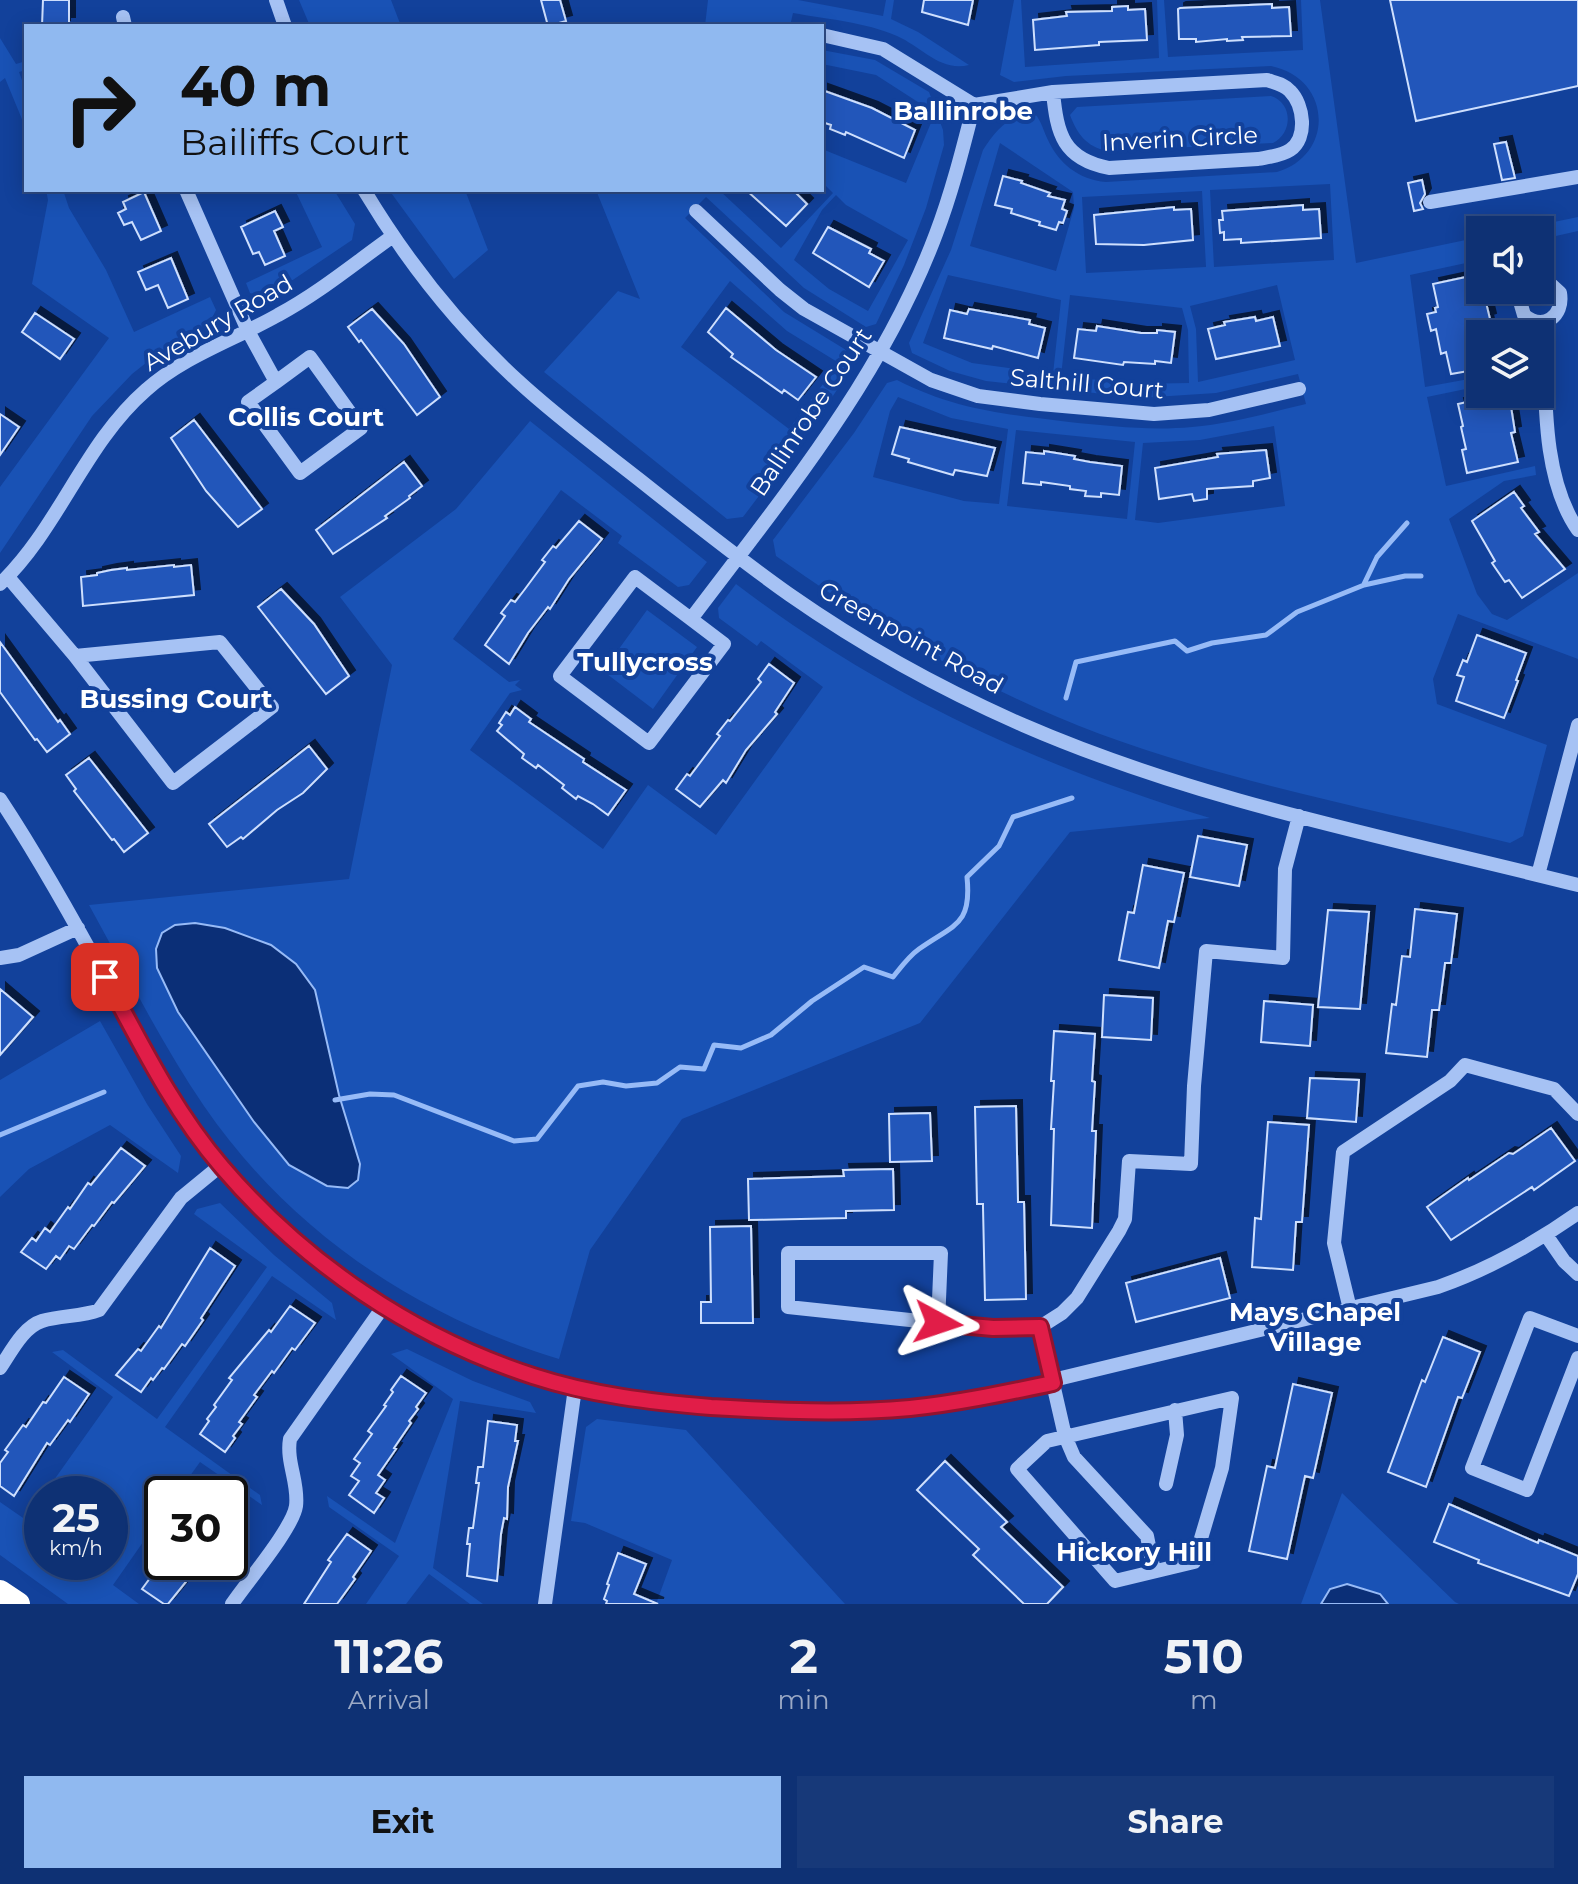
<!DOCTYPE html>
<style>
body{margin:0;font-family:Montserrat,sans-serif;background:#173979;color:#f1f3f6;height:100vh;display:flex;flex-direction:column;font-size:30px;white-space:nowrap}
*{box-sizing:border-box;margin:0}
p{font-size:26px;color:#9ba9c5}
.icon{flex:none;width:44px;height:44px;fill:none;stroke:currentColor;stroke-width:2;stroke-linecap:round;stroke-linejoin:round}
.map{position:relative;height:1604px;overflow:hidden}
.drawer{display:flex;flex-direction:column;background:#0e3174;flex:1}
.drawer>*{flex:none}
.top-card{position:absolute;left:24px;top:24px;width:800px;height:168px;border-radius:0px;box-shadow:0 4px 20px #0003,0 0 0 2px #2e4c86;background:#90b9f0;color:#111;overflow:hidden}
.controls{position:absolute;left:1466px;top:216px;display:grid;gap:16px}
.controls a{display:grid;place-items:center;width:88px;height:88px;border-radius:0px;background:#0e3174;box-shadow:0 4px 20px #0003,0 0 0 2px #2e4c86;font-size:40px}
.speed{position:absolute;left:24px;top:1476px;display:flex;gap:16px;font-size:40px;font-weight:700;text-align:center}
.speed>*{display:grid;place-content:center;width:104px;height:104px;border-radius:50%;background:#0e3174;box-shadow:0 4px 20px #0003,0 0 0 2px #2e4c86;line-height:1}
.speed small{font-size:20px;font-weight:400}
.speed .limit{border:4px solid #111;border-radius:12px;background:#fff;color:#111}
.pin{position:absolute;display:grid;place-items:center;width:68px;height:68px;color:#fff;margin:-34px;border-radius:16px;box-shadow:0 4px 12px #0006}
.me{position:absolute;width:88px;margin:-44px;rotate:95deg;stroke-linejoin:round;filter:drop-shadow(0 0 6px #0008)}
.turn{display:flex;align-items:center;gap:28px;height:168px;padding:0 24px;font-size:36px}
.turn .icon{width:104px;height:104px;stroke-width:2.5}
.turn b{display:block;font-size:56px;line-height:68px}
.eta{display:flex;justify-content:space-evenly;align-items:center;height:136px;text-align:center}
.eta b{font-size:48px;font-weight:700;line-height:56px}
.action{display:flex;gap:16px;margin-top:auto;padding:16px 24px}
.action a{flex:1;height:92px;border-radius:0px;background:#90b9f0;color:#111;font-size:32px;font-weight:700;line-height:92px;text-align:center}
.action a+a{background:#173979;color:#f1f3f6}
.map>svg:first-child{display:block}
</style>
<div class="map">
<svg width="1578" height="1604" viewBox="0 0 1578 1604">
<defs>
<filter id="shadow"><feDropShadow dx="6" dy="-6" stdDeviation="0" flood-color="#0009"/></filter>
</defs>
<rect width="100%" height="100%" fill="#12419b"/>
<path fill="#1952b5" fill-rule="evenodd" d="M299 0H391L401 26H310Z
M708 0H798L883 16 886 0H894L891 19 918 32 969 65C940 72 922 47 897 36 865 22 826 19 793 13L790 26H705Z
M1014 0H1021L1025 67 1159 58 1157 0H1164L1168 57 1303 50 1301 0H1320L1356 263 1480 237V260L1410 275 1425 387 1480 377V386L1427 397 1446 486 1535 466 1536 475 1504 481 1449 519 1477 594 1492 614 1507 620 1578 573V659L1458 614 1433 679 1437 704 1547 745 1523 836 1510 843C1373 809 1233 783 1100 734 983 690 877 628 776 556L773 540 854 433 887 383 897 380C956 410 1004 414 1069 422 1110 426 1150 431 1192 427 1230 424 1268 413 1306 404L1298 374 1216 393 1139 398 986 381 950 371 912 353 909 343 951 250 983 150C994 132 1010 114 1032 111 1041 119 1042 127 1047 138 1058 163 1079 180 1106 182L1277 172C1336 154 1331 78 1271 66L1066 76 1014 82 1000 75ZM1000 143 1073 192 1074 208 1056 271 970 246ZM1330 184 1334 260 1214 267 1210 190ZM1202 191 1206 267 1086 273 1082 197ZM948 275 1061 300 1053 374 972 363 923 343ZM1277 285 1295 360 1198 382 1196 329 1190 306ZM1070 295 1182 308 1188 330 1189 383 1136 384 1061 376ZM898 397 951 418 1008 429 999 504 964 501 873 477 890 411ZM1274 426 1285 506 1158 523 1135 520 1143 443 1200 440ZM1016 430 1135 442 1127 519 1007 506Z
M0 38 16 64 26 61V70L19 72 26 91V129L5 78 0 82Z
M822 50 875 60 929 92 943 130 944 145 926 208 904 265 876 324 866 327 804 288 706 197 685 218 784 312 851 353 854 364 823 411 743 517 727 519 544 372 618 291 640 299 596 190H719L781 248 833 193 822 182V149L906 183 935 113 876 75 822 64ZM836 195 846 205 908 240 868 311 829 289 794 260 822 210ZM730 281 787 331 839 363 789 429 681 347Z
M1271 96C1293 103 1293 133 1273 143L1107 151C1087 147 1077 134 1070 115L1077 107Z
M46 190H63L69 208 106 270 134 332 210 297 216 310 209 324 156 355 132 374 92 416 0 553V487L109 338 32 284 48 200Z
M295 190H334L355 224 352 240 266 298 250 293 246 283 322 247Z
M389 190H465L488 250 454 279Z
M1578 217V231L1547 238 1541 264 1540 230H1516Z
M530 421 707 562 689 585 678 587 618 543 622 536 561 490 453 639 509 682 520 680 515 685 522 690 510 693 470 750 603 849 648 785 716 835 823 687 761 641 757 646 719 618 718 608 736 584C882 695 1036 765 1210 818L1070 832 920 1023 682 1119 590 1250 559 1359C416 1316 289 1230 204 1106 161 1043 126 972 89 905L349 879 392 665 340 597 456 509Z
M647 610 697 647 653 709 603 671Z
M100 1021 147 1104 181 1156 178 1173 110 1125 29 1169 0 1197V1080Z
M220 1203 274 1255 332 1303 336 1320 272 1276 165 1427 260 1495 262 1505 200 1462 177 1494H162V1515L113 1585 139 1604H68L0 1555V1502L26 1520 42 1497V1562H110V1494H44L113 1397 52 1352 63 1350 157 1419 267 1267 194 1214 197 1209Z
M407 1349 473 1381 530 1402 536 1413 460 1401 433 1568 483 1604H470L429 1574 406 1604H366L399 1556 329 1507 327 1496 395 1543 453 1399 391 1354Z
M597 1419 686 1430 845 1604H656L672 1560 585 1523 571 1521 586 1427Z
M1342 1493 1455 1602 1459 1604H1301Z"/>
<path fill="#0b2f77" stroke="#97bbf7" stroke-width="2" d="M195 923 225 928 271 945 296 964 315 990 339 1095 360 1164 358 1180 348 1188 327 1186 289 1165 254 1122 178 1012 157 968 156 949 162 933 175 925Z
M1347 1584 1380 1594 1388 1604H1321L1330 1589Z"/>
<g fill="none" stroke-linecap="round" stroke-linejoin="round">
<path stroke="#97bbf7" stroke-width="5" d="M1364 584 1377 557 1407 523
M1066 698 1076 662 1175 641 1187 651 1212 643 1266 635 1297 612 1364 585 1405 576H1421
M335 1100 370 1094 394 1095 514 1141 537 1139 578 1086 603 1082 626 1086 657 1083 680 1067 704 1069 714 1045 741 1048 771 1035 812 1001 864 967 893 977C901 967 909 956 919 949 954 924 972 926 967 877L999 846 1013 817 1072 798
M0 1135 104 1092"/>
</g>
<path fill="#2057ba" stroke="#cedffe" stroke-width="2" filter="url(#shadow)" d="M43 0H69V23H64V26H42Z
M541 0H560L566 21 548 26Z
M924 0H973L968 25 922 12Z
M1390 0H1578V86L1416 121Z
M1272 4V8L1289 7 1291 36 1242 37 1243 40 1227 41V39L1196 42V39H1179L1178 9 1180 8Z
M1128 6V10L1145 9 1147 40 1099 42V45L1035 50 1033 20 1067 16 1066 12 1112 11V7Z
M822 90 872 108 915 130 904 158 846 132 845 135 830 129 831 125 822 122Z
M1506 142 1515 178 1502 180 1494 144Z
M1003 176 1022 181 1021 183 1050 193 1048 196 1065 200 1062 209 1067 211 1063 223 1059 222 1056 230 1039 225 1040 222 1011 213 1012 209 995 205Z
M1422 180 1425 194 1420 203 1423 209 1414 211 1408 183Z
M746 190H793L807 204 786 226Z
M144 192 161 231 141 240 132 222 124 225 118 213 126 209 123 202Z
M1303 205V210L1319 209 1321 238 1241 243V239L1224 240V232L1220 233 1219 220H1223L1222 211Z
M1174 207V210L1191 209 1193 240 1144 245 1096 244 1094 215Z
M275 211 283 227 274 231 285 256 265 265 259 252 253 254 241 227Z
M828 227 871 249 869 253 884 261 869 287 813 253Z
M171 258 188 299 168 308 158 285 146 290 138 272Z
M1480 274V290H1483L1490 319 1487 320 1490 334H1480V369L1451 374 1446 352 1441 354 1436 329 1431 331 1427 314 1436 312 1435 308 1438 307 1433 284Z
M726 308 776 350 816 377 798 400 784 390 782 393 731 357 733 354 708 332Z
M372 309 404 344 440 397 417 415 361 340 359 342 348 327Z
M969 309 1030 320 1029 324 1045 328 1038 358 993 346 992 349 944 338 950 310 967 314Z
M35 313 74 339 60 359 22 332Z
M1255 317 1256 321 1273 317 1280 346 1216 359 1208 329 1225 325 1224 322Z
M1097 326 1141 333H1157V330L1175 332 1171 363 1155 361V364L1124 362 1123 365 1074 358 1078 329 1096 331Z
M1502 394H1509L1515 432 1511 433 1518 462 1467 473 1462 450 1466 449 1461 427 1463 426 1458 404Z
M0 414 19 427 0 455Z
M194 420 262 509 238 527 206 491 171 438Z
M900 427 995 448 987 476 955 470 953 475 908 462 909 459 892 454Z
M1266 450 1270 478 1253 481V486L1207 489V499L1194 501 1192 494 1159 499 1155 468 1218 457 1217 454Z
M1044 451 1075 456 1074 459 1090 462 1122 466 1119 495 1101 493V497L1085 496 1086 491 1070 489V486L1041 482V485L1023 483 1026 452 1044 454Z
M404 462 422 486 409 496 410 498 385 516 387 518 333 554 316 530Z
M1514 492 1524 506 1521 508 1539 532 1535 534 1565 569 1522 598 1509 580 1505 582 1492 563 1495 561 1472 521Z
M579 521 602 539 569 579 550 609 548 607 528 633 509 664 485 645 505 616 501 613 511 600 515 602 525 589 545 562 542 560 553 546 556 548Z
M174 565V567L191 565 194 595 83 606 81 577 97 575V573L111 570 127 568V570Z
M281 589 314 624 349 676 326 694 258 607Z
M1477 635 1526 653 1516 680 1518 681 1504 718 1456 701 1464 677 1457 675 1463 660 1467 662Z
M0 642 58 722 60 720 70 734 47 752 37 739 35 740 0 692Z
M769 664 794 683 775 712 777 714 746 750 726 783 723 780 700 807 676 789 687 774 690 776 720 736 717 734 728 720 730 721 761 682 758 679Z
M515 707 531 719 529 722 584 759 583 762 626 790 608 815 593 804 578 796 576 799 562 788 564 785 538 765 536 768 522 758 524 754 497 731 502 725 499 723 506 712 510 715Z
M309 746 327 769 303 793 277 810 243 839 241 837 227 847 209 824Z
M89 758 148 833 124 852 114 839 112 840 74 791 76 789 66 775Z
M1198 836 1247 845 1239 886 1190 877Z
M1143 865 1184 873 1174 922 1168 921 1159 968 1119 960 1128 912 1134 913Z
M1415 909 1457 914 1451 963H1445L1439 1010H1432L1427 1057 1386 1053 1392 1004 1396 1005 1402 956 1410 957Z
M1328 910 1369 912 1360 1009 1318 1007Z
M0 989 33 1017 0 1055Z
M1104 995 1153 998 1151 1040 1102 1037Z
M1264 1001 1313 1005 1310 1046 1261 1042Z
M1054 1031 1095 1034 1092 1081 1095 1082 1092 1131H1096L1092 1228 1051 1225 1054 1129H1051L1054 1081H1051Z
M1310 1078 1359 1080 1356 1122 1307 1118Z
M1016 1106 1018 1202H1024L1026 1299 985 1300 983 1207V1204H977L975 1107Z
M930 1113 932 1161 890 1162 889 1114Z
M1268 1122 1309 1125 1302 1222H1296L1293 1270 1252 1267 1255 1218 1261 1219Z
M1551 1128 1575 1161 1534 1190 1532 1187 1451 1240 1427 1207 1468 1178 1469 1180 1509 1153 1513 1154Z
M121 1148 145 1166 114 1203 112 1202 94 1226 92 1225 74 1249 69 1246 60 1259 56 1256 46 1269 21 1252 32 1238 36 1241 45 1228 50 1232 68 1207 70 1209 88 1183 91 1185Z
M893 1169 894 1210 846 1211V1218L749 1220 748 1179 844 1176 843 1170Z
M751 1226 753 1323H701V1302H711L710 1227Z
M210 1248 235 1266 201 1318 203 1320 185 1346 182 1344 164 1369 162 1368 153 1380 151 1378 141 1392 116 1375 138 1349 141 1351 159 1326 161 1328Z
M1220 1258 1230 1298 1136 1322 1126 1283Z
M290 1306 315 1323 295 1350 292 1348 274 1373 272 1371 254 1395 257 1397 239 1422 242 1424 233 1436 235 1438 225 1452 200 1434 209 1421 207 1419 216 1407 214 1405 232 1380 229 1378 269 1330 271 1332Z
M1443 1337 1480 1352 1462 1398 1458 1397 1426 1487 1388 1472 1422 1380 1425 1382Z
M401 1376 426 1393 416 1407 418 1409 409 1421 411 1423 394 1448 396 1449 378 1475 385 1480 376 1493 384 1498 374 1513 349 1495 359 1481 351 1476 360 1463 354 1459 372 1434 368 1431 386 1406 384 1405 393 1392 391 1390Z
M64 1377 89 1394 70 1422 68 1420 50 1445 47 1443 14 1496 0 1486V1463L8 1452 5 1450 23 1425 26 1427 43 1402 46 1403Z
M1293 1384 1332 1393 1313 1478 1305 1476 1287 1559 1249 1551 1267 1466 1275 1468Z
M488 1421 517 1425 515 1441H518L508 1487 507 1519 504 1518 501 1534 497 1581 467 1576 470 1544H467L469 1528H473L479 1483H476L478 1467H483Z
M945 1461 1007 1522 1001 1527 1063 1587 1047 1604H1024L973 1555 979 1549 917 1490Z
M1449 1504 1538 1543 1539 1540 1578 1556V1574L1569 1596 1478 1563 1479 1560 1434 1542Z
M347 1534 371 1551 353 1577 355 1579 337 1604H304L331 1562 328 1560Z
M618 1553 646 1564 634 1594 658 1604H606L607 1601 604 1599 609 1585 607 1584Z
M162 1562H202L168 1604H164L142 1589Z"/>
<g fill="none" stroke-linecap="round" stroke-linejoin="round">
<path stroke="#a6c2f4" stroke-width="14" d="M276 0 285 26
M123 17 125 26
M822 35 883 49 974 105
M974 105 1053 92 1267 80C1276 83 1284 84 1290 91 1304 105 1308 138 1290 150 1281 156 1268 157 1258 159L1109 168C1063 159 1057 134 1053 92
M186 190 248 331 276 382 248 402 300 473 361 428 310 357 276 382
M364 190C406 260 458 326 518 381 557 417 599 448 641 481 690 520 739 559 790 595 863 646 943 690 1023 725 1200 802 1392 838 1578 885
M1430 202 1578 177
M696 211 780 290 804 309 931 380 978 396 1040 404 1154 414 1209 410 1299 389
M1522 290 1519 298 1524 315C1543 331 1564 317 1560 293L1548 282 1540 280
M1543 323C1546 387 1540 476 1578 530
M8 577 75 656 173 783 272 707 220 642 75 656
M0 584C59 528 84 444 146 390 184 356 234 340 278 315 319 293 355 263 393 236
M691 619 724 644 649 743 560 676 635 577 691 619C783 497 882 378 936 234 952 192 963 148 974 105
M0 799C41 861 77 926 112 991 145 1051 176 1110 219 1163 305 1273 438 1353 573 1387 618 1399 665 1403 711 1407 803 1414 892 1412 983 1397L1438 1287C1489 1269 1534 1244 1578 1213
M1538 875 1578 725
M0 958 19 955 78 928
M1546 1235 1564 1261 1578 1274
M1350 1309 1334 1243 1343 1152 1450 1081 1465 1065 1554 1089 1578 1114
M938 1323 788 1307V1253H941L938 1323 993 1328 1040 1327 1065 1436 1074 1457 1147 1536 1154 1571
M1040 1327 1062 1313 1077 1298 1119 1231 1125 1219 1129 1161 1191 1164 1194 1086 1206 951 1283 958 1285 869 1299 816
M1578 1336 1530 1318 1472 1468 1527 1490 1578 1358
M0 1368C11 1352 23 1327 42 1321 61 1315 81 1317 99 1310L181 1198 220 1166
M1232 1398 1222 1468 1194 1562 1115 1581 1017 1469 1047 1441Z
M1166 1484 1177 1435 1175 1410
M232 1604C246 1583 293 1528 296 1506 299 1483 286 1462 290 1439L383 1307
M545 1604 575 1388"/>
<path stroke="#fff" stroke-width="24" d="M0 1592 18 1604"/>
</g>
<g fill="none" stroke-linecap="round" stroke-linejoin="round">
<defs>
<path id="route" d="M105 977C140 1042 173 1110 222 1167 304 1263 413 1337 533 1376 591 1395 651 1402 711 1407 777 1411 844 1414 910 1408 958 1403 1005 1393 1053 1383L1040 1327 993 1328 938 1323"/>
</defs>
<use href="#route" stroke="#92132f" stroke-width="20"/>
<use href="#route" stroke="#e11d48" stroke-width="14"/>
</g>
<g text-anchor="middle" stroke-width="8" stroke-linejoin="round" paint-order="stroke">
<g font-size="24" fill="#fff" stroke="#12419b">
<text transform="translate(1180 139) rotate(-3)" y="8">Inverin Circle</text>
<text transform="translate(218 323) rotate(-30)" y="8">Avebury Road</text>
<text transform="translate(1087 384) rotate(5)" y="8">Salthill Court</text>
<text transform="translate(811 412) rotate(-56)" y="8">Ballinrobe Court</text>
<text transform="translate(911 638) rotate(29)" y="8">Greenpoint Road</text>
</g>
<g font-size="26" font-weight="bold" fill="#fff" stroke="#12419b">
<text x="963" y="120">Ballinrobe</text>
<text x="306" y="426">Collis Court</text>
<text x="645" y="671">Tullycross</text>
<text x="176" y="708">Bussing Court</text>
<text x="1315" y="1321">Mays Chapel<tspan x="1315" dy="30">Village</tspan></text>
<text x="1134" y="1561">Hickory Hill</text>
</g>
</g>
</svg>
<div class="controls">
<a><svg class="icon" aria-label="sound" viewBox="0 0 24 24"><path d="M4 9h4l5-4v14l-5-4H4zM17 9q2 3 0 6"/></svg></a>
<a><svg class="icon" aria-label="layers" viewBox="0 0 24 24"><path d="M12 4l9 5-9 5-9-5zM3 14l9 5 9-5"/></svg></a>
</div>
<div class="speed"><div>25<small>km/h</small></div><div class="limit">30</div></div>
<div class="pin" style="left:105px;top:977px;background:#d93025"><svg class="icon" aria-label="arrive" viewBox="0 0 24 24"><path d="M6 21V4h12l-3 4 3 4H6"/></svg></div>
<svg class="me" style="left:938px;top:1323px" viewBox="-20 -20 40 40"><path d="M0-17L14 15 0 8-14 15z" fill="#e11d48" stroke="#fff" stroke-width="4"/></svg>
<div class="top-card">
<div class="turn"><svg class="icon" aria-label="right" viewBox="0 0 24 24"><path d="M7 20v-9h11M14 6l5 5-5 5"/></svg><div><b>40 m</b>Bailiffs Court</div></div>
</div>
</div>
<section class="drawer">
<div class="eta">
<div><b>11:26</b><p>Arrival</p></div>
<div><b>2</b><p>min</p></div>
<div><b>510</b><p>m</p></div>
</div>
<div class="action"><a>Exit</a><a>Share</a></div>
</section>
